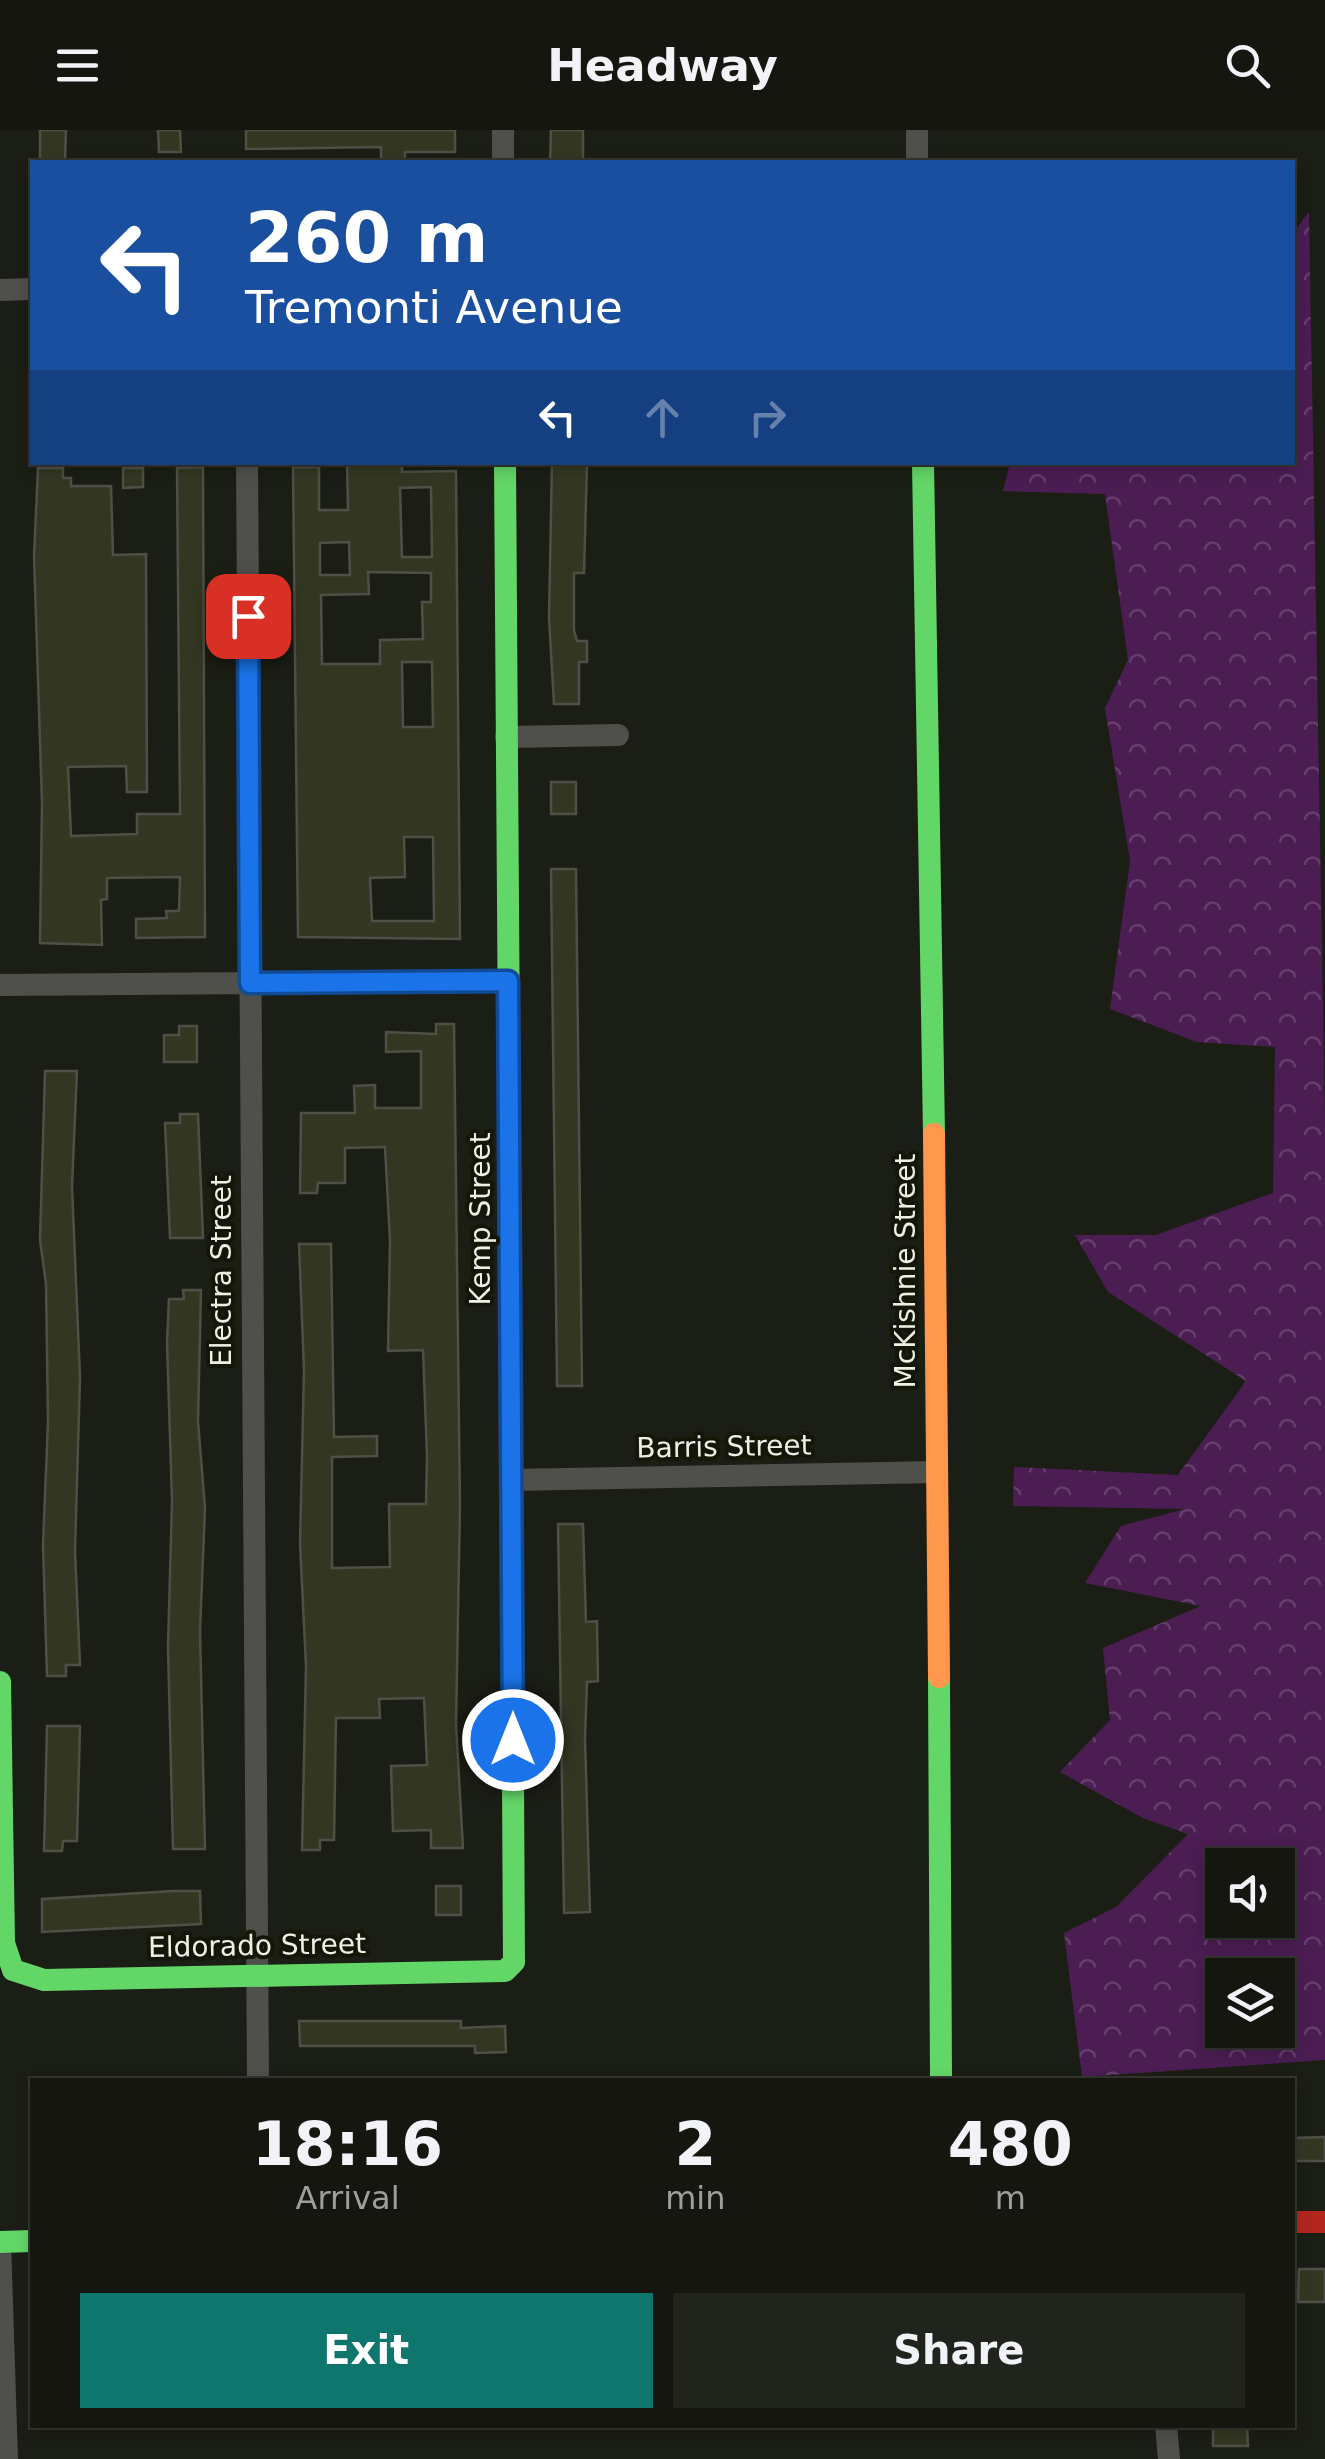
<!DOCTYPE html>
<style>
body{margin:0;font-family:"DejaVu Sans",sans-serif;background:#21231d;color:#f1f3f6;height:100vh;display:flex;flex-direction:column;font-size:38px;white-space:nowrap}
*{box-sizing:border-box;margin:0}
p{font-size:32px;color:#9d9f9e}
.icon{flex:none;width:55px;height:55px;fill:none;stroke:currentColor;stroke-width:2;stroke-linecap:round;stroke-linejoin:round}
.map{position:relative;flex:1;overflow:hidden}
.details{position:absolute;left:30px;top:1948px;width:1265px;height:350px;display:flex;flex-direction:column;background:#14160f;border-radius:0px;box-shadow:0 5px 15px #0003,0 0 0 2px #33352f}
.details>*{flex:none}
.banner{position:absolute;left:30px;top:30px;width:1265px;height:305px;border-radius:0px;box-shadow:0 5px 15px #0003,0 0 0 2px #33352f;background:#1a4fa0;color:#fff;overflow:hidden}
.controls{position:absolute;left:1205px;top:1718px;display:grid;gap:20px}
.controls a{display:grid;place-items:center;width:90px;height:90px;border-radius:0px;background:#14160f;box-shadow:0 5px 15px #0003,0 0 0 2px #33352f;font-size:50px}
.pin{position:absolute;display:grid;place-items:center;width:85px;height:85px;color:#fff;margin:-42px;border-radius:20px;box-shadow:0 5px 15px #0006}
.me{position:absolute;width:110px;margin:-55px;rotate:0deg;stroke-linejoin:round;filter:drop-shadow(0 0 8px #0008)}
.turn{display:flex;align-items:center;gap:35px;height:210px;padding:0 50px;font-size:45px}
.turn .icon{width:130px;height:130px;stroke-width:2.5}
.turn b{display:block;font-size:70px;line-height:85px}
.lanes{display:flex;align-items:center;height:95px;padding:0 50px;background:#0003;justify-content:center;gap:50px;direction:ltr}
.lanes .off{opacity:.35}
.eta{display:flex;justify-content:space-evenly;align-items:center;height:170px;text-align:center}
.eta b{font-size:60px;font-weight:700;line-height:70px}
.button{display:flex;gap:20px;margin-top:auto;padding:20px 50px}
.button a{flex:1;height:115px;border-radius:0px;background:#0f766e;color:#fff;font-size:40px;font-weight:700;line-height:115px;text-align:center}
.button a+a{background:#21231d;color:#f1f3f6}
header{display:flex;justify-content:space-between;align-items:center;height:130px;padding:0 50px;background:#14160f;font-size:45px;font-weight:700}
.map>svg:first-child{display:block}
</style>
<header><svg class="icon" aria-label="menu" viewBox="0 0 24 24"><path d="M4 6h16M4 12h16M4 18h16"/></svg>Headway<svg class="icon" aria-label="search" viewBox="0 0 24 24"><circle cx="10" cy="10" r="6"/><path d="M15 15l6 6"/></svg></header>
<div class="map">
<svg width="1325" height="2329" viewBox="0 0 1325 2329">
<defs>
<pattern id="forest-crowns" width="20" height="18" patternUnits="userSpaceOnUse" patternTransform="scale(2.5)"><rect width="20" height="18" fill="#4b1d53"/><path d="M2 6a3 3 0 1 1 6 0M12 15a3 3 0 1 1 6 0" fill="none" stroke="#653e6c"/></pattern>
</defs>
<rect width="100%" height="100%" fill="#1b1e14"/>
<path fill="url(#forest-crowns)" fill-rule="evenodd" d="M1309 82 1325 992V1930L1082 1947 1064 1803 1116 1777 1188 1704 1143 1688 1060 1642 1110 1590 1103 1518 1201 1476 1085 1453 1121 1396 1185 1379 1013 1376 1014 1337 1178 1345 1246 1251 1108 1162 1075 1105H1156L1273 1063 1275 917 1197 912 1110 879 1130 731 1105 578 1128 530 1105 364 1003 361 1010 333 1292 332 1293 103ZM1222 1735H1278V1790H1222ZM1222 1845H1278V1900H1222Z"/>
<path fill="#333722" stroke="#4e5048" stroke-width="2.5" fill-rule="evenodd" d="M40 0H66L65 32H40Z
M158 0H180L181 22H159Z
M246 0H455V22H405V32H381V17L246 19Z
M551 0H583V32H550Z
M347 332 402 335V342L456 341 460 809 298 807 293 337H319V380H348ZM431 357 432 427H402L400 358ZM349 412 350 445H320V413ZM368 442 431 443V472H422L423 509 380 510V534H322L321 465 369 464ZM402 532H432L433 597H403ZM404 707H433L434 791H372L370 748 405 747Z
M552 332 587 334 584 443H574V500L577 511H587V532H579V574H554L549 488Z
M203 337 205 807 136 808V789L167 788 166 781H179L180 747 107 748V769L101 770 102 815 40 813 42 673 34 426 38 338H63V348H71V356H111L113 425 146 424 147 662H127L126 636 68 637 71 706 137 704V684H180L177 338Z
M123 338H143V357L123 358Z
M551 652H576V684H551Z
M551 739H576L582 1256H557Z
M436 894H454L460 1376 456 1594 463 1718H431V1700L393 1701 391 1636 427 1635 424 1568 379 1569 380 1588H336L334 1710H320V1720H302L306 1536 300 1413 304 1240 299 1114H331L334 1307 377 1306V1326L332 1327V1438L390 1437 389 1374H426L427 1326 423 1220 388 1221 390 1111 385 1017 345 1018V1053H318L317 1063H300L301 983H355L354 956 375 955V978H421V921L386 922V902L436 904Z
M179 896H197V932H164V905H179Z
M45 941H77L72 1056 80 1247 75 1421 80 1535H66V1546H47L43 1415 48 1291 46 1154 40 1110Z
M180 984H198L203 1108H170L165 993H180Z
M183 1160H201L198 1291 205 1378 200 1501 205 1719H173L168 1517 172 1371 167 1212 169 1169H184Z
M558 1394H583L586 1492 597 1491 598 1551 587 1552 585 1608 590 1782 564 1783Z
M47 1596H80L77 1711H63L62 1721H44Z
M436 1756H461V1785H436Z
M173 1761H200L201 1794 42 1802V1769Z
M299 1891H461V1898L505 1896 506 1922 475 1923V1916H300Z
M1325 2007V2031H1293V2008Z
M1299 2139H1325V2172H1298Z
M1213 2295H1247L1248 2316H1213Z"/>
<g fill="none" stroke-linecap="round" stroke-linejoin="round">
<path stroke="#4f4f4c" stroke-width="22" d="M503 0V32
M917 0V32
M0 160 32 159
M247 332 258 1950
M506 607 618 605
M0 855 508 851
M512 1350 937 1342
M0 2112 7 2329
M1166 2295 1169 2329"/>
<path stroke="#63d668" stroke-width="22" d="M505 332 509 919
M923 332 934 1004
M939 1547 941 1950
M0 1552 4 1813 13 1840 44 1850 505 1841 514 1832 512 1468
M0 2112 32 2111"/>
<path stroke="#ff974d" stroke-width="22" d="M509 919 512 1468
M934 1004 939 1547"/>
<path stroke="#b3261e" stroke-width="22" d="M1292 2092H1325"/>
</g>
<g fill="none" stroke-linecap="round" stroke-linejoin="round">
<defs>
<path id="route" d="M248 486 250 853 508 851 513 1610"/>
</defs>
<use href="#route" stroke="#114b97" stroke-width="25"/>
<use href="#route" stroke="#1a73e8" stroke-width="18"/>
</g>
<g text-anchor="middle" stroke-width="8" stroke-linejoin="round" paint-order="stroke">
<g font-size="28" fill="#edf0e5" stroke="#141708">
<text transform="translate(480 1089) rotate(-90)" y="10">Kemp Street</text>
<text transform="translate(221 1141) rotate(-90)" y="10">Electra Street</text>
<text transform="translate(905 1141) rotate(-90)" y="10">McKishnie Street</text>
<text transform="translate(724 1316) rotate(-1)" y="10">Barris Street</text>
<text transform="translate(257 1815) rotate(-1)" y="10">Eldorado Street</text>
</g>
</g>
</svg>
<div class="controls">
<a><svg class="icon" aria-label="sound" viewBox="0 0 24 24"><path d="M4 9h4l5-4v14l-5-4H4zM17 9q2 3 0 6"/></svg></a>
<a><svg class="icon" aria-label="layers" viewBox="0 0 24 24"><path d="M12 4l9 5-9 5-9-5zM3 14l9 5 9-5"/></svg></a>
</div>
<div class="pin" style="left:248px;top:486px;background:#d93025"><svg class="icon" aria-label="arrive" viewBox="0 0 24 24"><path d="M6 21V4h12l-3 4 3 4H6"/></svg></div>
<svg class="me" style="left:513px;top:1610px" viewBox="-20 -20 40 40"><circle r="17" fill="#1a73e8" stroke="#fff" stroke-width="3"/><path d="M0-11L8 9 0 5-8 9z" fill="#fff"/></svg>
<div class="banner">
<div class="turn"><svg class="icon" aria-label="left" viewBox="0 0 24 24"><path d="M17 20v-9H6M10 6l-5 5 5 5"/></svg><div><b>260 m</b>Tremonti Avenue</div></div>
<div class="lanes"><svg class="icon" aria-label="left" viewBox="0 0 24 24"><path d="M17 20v-9H6M10 6l-5 5 5 5"/></svg><svg class="icon off" aria-label="ahead" viewBox="0 0 24 24"><path d="M12 20V5M6 11l6-6 6 6"/></svg><svg class="icon off" aria-label="right" viewBox="0 0 24 24"><path d="M7 20v-9h11M14 6l5 5-5 5"/></svg></div>
</div>
<section class="details">
<div class="eta">
<div><b>18:16</b><p>Arrival</p></div>
<div><b>2</b><p>min</p></div>
<div><b>480</b><p>m</p></div>
</div>
<div class="button"><a>Exit</a><a>Share</a></div>
</section>
</div>
